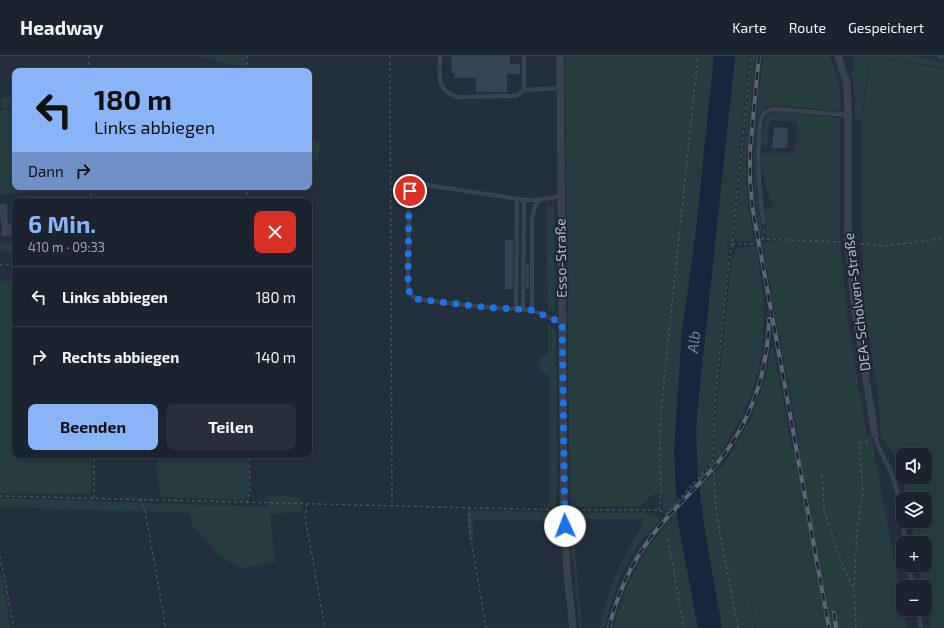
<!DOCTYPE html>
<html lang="de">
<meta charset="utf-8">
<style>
body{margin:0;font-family:"Exo 2",sans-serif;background:#282f3a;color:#f1f3f6;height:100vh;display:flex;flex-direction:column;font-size:15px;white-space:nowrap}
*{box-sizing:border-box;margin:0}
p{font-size:13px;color:#a0a4aa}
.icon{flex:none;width:22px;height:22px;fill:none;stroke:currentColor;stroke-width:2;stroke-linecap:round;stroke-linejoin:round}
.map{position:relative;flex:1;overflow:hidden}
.sheet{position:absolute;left:12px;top:142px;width:300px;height:260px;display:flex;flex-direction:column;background:#1b232e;border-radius:8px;box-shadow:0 2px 6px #0003,0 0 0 1px #39404a}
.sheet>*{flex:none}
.banner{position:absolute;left:12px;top:12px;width:300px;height:122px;border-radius:8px;box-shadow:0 2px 6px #0003,0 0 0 1px #39404a;background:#8ab4f8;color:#111;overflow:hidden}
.controls{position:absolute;left:896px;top:392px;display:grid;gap:8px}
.controls a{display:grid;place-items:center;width:36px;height:36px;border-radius:8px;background:#1b232e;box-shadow:0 2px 6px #0003,0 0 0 1px #39404a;font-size:20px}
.pin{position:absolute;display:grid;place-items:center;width:34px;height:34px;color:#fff;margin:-17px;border:2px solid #fff;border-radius:50%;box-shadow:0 1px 4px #0007}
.me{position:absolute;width:44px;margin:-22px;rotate:358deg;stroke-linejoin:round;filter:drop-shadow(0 0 3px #0008)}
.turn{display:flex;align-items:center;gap:14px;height:84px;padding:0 16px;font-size:18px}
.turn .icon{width:52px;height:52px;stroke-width:2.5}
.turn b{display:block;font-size:28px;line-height:34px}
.then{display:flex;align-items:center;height:38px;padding:0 16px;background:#0003;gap:8px;font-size:15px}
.round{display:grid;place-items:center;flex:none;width:42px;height:42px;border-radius:8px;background:#282f3a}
.head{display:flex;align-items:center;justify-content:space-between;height:68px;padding:0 16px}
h1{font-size:24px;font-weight:700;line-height:30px;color:#8ab4f8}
.primary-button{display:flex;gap:8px;margin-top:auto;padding:8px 16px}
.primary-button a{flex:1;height:46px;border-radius:8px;background:#8ab4f8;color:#111;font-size:16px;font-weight:700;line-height:46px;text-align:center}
.primary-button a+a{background:#282f3a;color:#f1f3f6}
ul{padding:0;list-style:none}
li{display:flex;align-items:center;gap:12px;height:60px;padding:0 16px;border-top:1px solid #39404a}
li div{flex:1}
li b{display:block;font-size:15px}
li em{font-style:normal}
header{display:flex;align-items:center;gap:24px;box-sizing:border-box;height:56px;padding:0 20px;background:#1b232e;border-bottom:1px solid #39404a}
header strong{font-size:19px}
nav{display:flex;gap:22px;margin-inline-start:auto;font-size:14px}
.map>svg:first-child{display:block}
</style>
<header>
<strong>Headway</strong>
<nav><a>Karte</a><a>Route</a><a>Gespeichert</a></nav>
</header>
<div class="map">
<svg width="944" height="572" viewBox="0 0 944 572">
<rect width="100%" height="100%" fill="#242f3e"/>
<path fill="#263c3f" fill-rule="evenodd" d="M195 0H245L246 15H239V10Z
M565 0H714L696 175 682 276 674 395 678 466 698 572H614C623 530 644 492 673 461L667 455 663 453V439L659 438 653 439 640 450 576 451 571 449 569 365Z
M735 0H749L731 185 728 187 726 191V194H729L714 346 712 403 702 418 707 424 725 407 752 361 767 315 772 288 780 324 792 394 800 393 762 187 782 185 783 182H767L764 154 773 151 761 113V98L766 97H795L797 66 773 64 769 68 767 90 761 89C763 75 761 60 776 55L840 62V184L847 259 867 381 871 380 907 572H756L741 496 755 572H722C710 501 693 430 697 357Z
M752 0H756L746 105 748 145 754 184 738 186 735 183V174Z
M763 0H829C838 17 840 33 841 52L835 55 774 49C769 50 764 52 761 57 752 69 756 135 758 153 759 162 764 172 760 180 755 147 751 113 754 79 756 53 761 27 763 0Z
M854 0H870L861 63H855V41L852 19Z
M871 0H912L944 6V11L873 1 944 13V572H931L925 541V531H923L919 509H925V487H915L911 465H925V443H907L900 408 883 384 881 379 879 346 863 241 861 68ZM903 399H925V421H903Z
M15 40V50L2 53 1 42Z
M15 52V131H90L0 139V55Z
M309 82 321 86 317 106 309 104Z
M90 143 91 145 41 144Z
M546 149 554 150 555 252 552 255H548Z
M0 187H15V196H0Z
M756 190 764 240 762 299 754 329 747 348 740 364 720 399 715 404V375L717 346 732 200 737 192Z
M0 225H15V399H92L91 438 0 437Z
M548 268 554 272 556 277 557 415 556 452H545L544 451 549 448V322L547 318 539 317 540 299H548Z
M158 399H248L249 435 245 444 161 441 156 412Z
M285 439 300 443 301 456 269 458 276 506 240 512 219 500 192 469 189 457 0 451V442L268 451 267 441Z
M467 454 555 456V465L473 464 474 483 469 484Z
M643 456C649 461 655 459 662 462 654 471 644 481 637 491 622 515 610 544 605 572H600C604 545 614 519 627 496 633 485 640 475 644 463H576L575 495 582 572H579L571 485V457Z
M0 513 11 572H0Z"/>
<path fill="#17263c" d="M714 0H735L697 357C693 430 710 501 722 572H698L678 466 674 395 682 276 696 175Z"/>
<path fill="#364354" d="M451 0H510V8H520V18H507V36H476V22H454V17H452Z
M774 71 788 72 787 92H772Z
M7 147 8 168H15V173L13 175V179L2 180 1 162H0V148Z
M505 184H513V233H505Z
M526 208H529V233H526Z"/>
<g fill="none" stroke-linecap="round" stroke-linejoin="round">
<defs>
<path id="lane" d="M440 0C440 19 435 34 457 41L516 40 524 34 560 32
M524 0V34
M561 140 539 144H524L420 128 414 131 409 139 408 230 409 236 416 243 482 251 532 254 562 267
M763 166C760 139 757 112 759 83 759 76 759 66 763 59 766 54 771 53 776 53L848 59
M516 252 517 143
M523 253 524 144
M532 254V163L536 147 539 144
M875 379C878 395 887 405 892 419 900 440 902 465 906 487
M909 509 913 531
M917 553 921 572"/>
<path id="street" d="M560 0 564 454 567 516 573 572
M838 0 847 28 848 49V186L856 261 875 379
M941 0H944"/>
</defs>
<use href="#lane" stroke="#414a57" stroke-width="4"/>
<use href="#street" stroke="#414a57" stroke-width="7"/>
<path stroke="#3f5557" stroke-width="1.5" stroke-dasharray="3 3" stroke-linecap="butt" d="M89 0V15
M247 0V15
M390 0 392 449
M91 131V145
M247 145V131
M763 183 764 171
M855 187 883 190 926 185 944 181
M732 188H752L763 183 841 186
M0 209 15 208
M822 419 824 453 837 495 853 533
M0 440 558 454
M94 442V399
M141 443 145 455 166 572
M247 447 250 435 249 399
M307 448 305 461 325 572
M469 451 470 477 486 572
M570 454H659L666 458 713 406
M659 454 661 441 660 375 663 334 698 0
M668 483 684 572
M0 500 14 572
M738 572 716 456 713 406 715 345 728 214 732 188 751 0
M856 572 854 534 857 473 863 437 859 387 871 385"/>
<use href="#lane" stroke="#38414e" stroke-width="3"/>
<use href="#street" stroke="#38414e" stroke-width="6"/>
<defs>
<path id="rail" d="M759 0 750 94V125L753 155 829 572
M834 557 836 572
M609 572C617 539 630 509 651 481 676 448 709 422 732 387 756 350 768 307 769 263"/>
</defs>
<use href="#rail" stroke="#5a6575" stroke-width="4"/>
<use href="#rail" stroke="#1d2633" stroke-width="2.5" stroke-dasharray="8" stroke-linecap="butt"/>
</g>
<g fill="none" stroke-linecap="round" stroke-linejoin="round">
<path stroke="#1a73e8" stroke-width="7" stroke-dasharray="0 12.6" d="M410 135 409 139 408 230C409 237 411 240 416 243L482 251 532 254 562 267 565 470"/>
</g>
<g text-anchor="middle" stroke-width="4" stroke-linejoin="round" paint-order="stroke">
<g font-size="14" fill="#b4bcc9" stroke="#1d2633">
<text transform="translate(561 202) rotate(-91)" y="5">Esso-Straße</text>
<text transform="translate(857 246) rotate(-97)" y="5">DEA-Scholven-Straße</text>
</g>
<g font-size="15" font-style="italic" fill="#6d86a8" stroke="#1d2633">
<text transform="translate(694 286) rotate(-84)" y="5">Alb</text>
</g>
</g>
</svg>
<div class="controls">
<a><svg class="icon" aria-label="sound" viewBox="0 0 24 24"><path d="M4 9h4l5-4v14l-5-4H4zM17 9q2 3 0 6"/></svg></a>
<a><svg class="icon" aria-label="layers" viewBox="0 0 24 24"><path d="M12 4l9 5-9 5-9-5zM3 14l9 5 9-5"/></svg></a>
<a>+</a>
<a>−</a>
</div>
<div class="pin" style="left:410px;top:135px;background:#d93025"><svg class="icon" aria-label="arrive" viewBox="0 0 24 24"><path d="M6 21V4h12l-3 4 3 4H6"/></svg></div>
<svg class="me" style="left:565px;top:470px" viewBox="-20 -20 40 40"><circle r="19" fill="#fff"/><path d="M0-13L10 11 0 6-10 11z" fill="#1a73e8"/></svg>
<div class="banner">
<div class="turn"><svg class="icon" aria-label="left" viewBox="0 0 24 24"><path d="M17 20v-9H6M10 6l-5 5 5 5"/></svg><div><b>180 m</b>Links abbiegen</div></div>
<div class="then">Dann<svg class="icon" aria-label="right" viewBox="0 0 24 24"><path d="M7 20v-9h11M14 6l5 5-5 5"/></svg></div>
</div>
<section class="sheet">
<div class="head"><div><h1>6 Min.</h1><p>410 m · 09:33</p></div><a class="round" style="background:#d93025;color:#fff"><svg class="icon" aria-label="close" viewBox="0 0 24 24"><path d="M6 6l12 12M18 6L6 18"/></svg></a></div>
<ul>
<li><svg class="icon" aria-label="left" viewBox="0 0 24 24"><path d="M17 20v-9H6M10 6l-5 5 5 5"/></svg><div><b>Links abbiegen</b></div><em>180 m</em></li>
<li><svg class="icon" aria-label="right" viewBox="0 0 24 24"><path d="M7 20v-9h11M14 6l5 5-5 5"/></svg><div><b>Rechts abbiegen</b></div><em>140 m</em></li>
</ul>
<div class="primary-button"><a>Beenden</a><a>Teilen</a></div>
</section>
</div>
